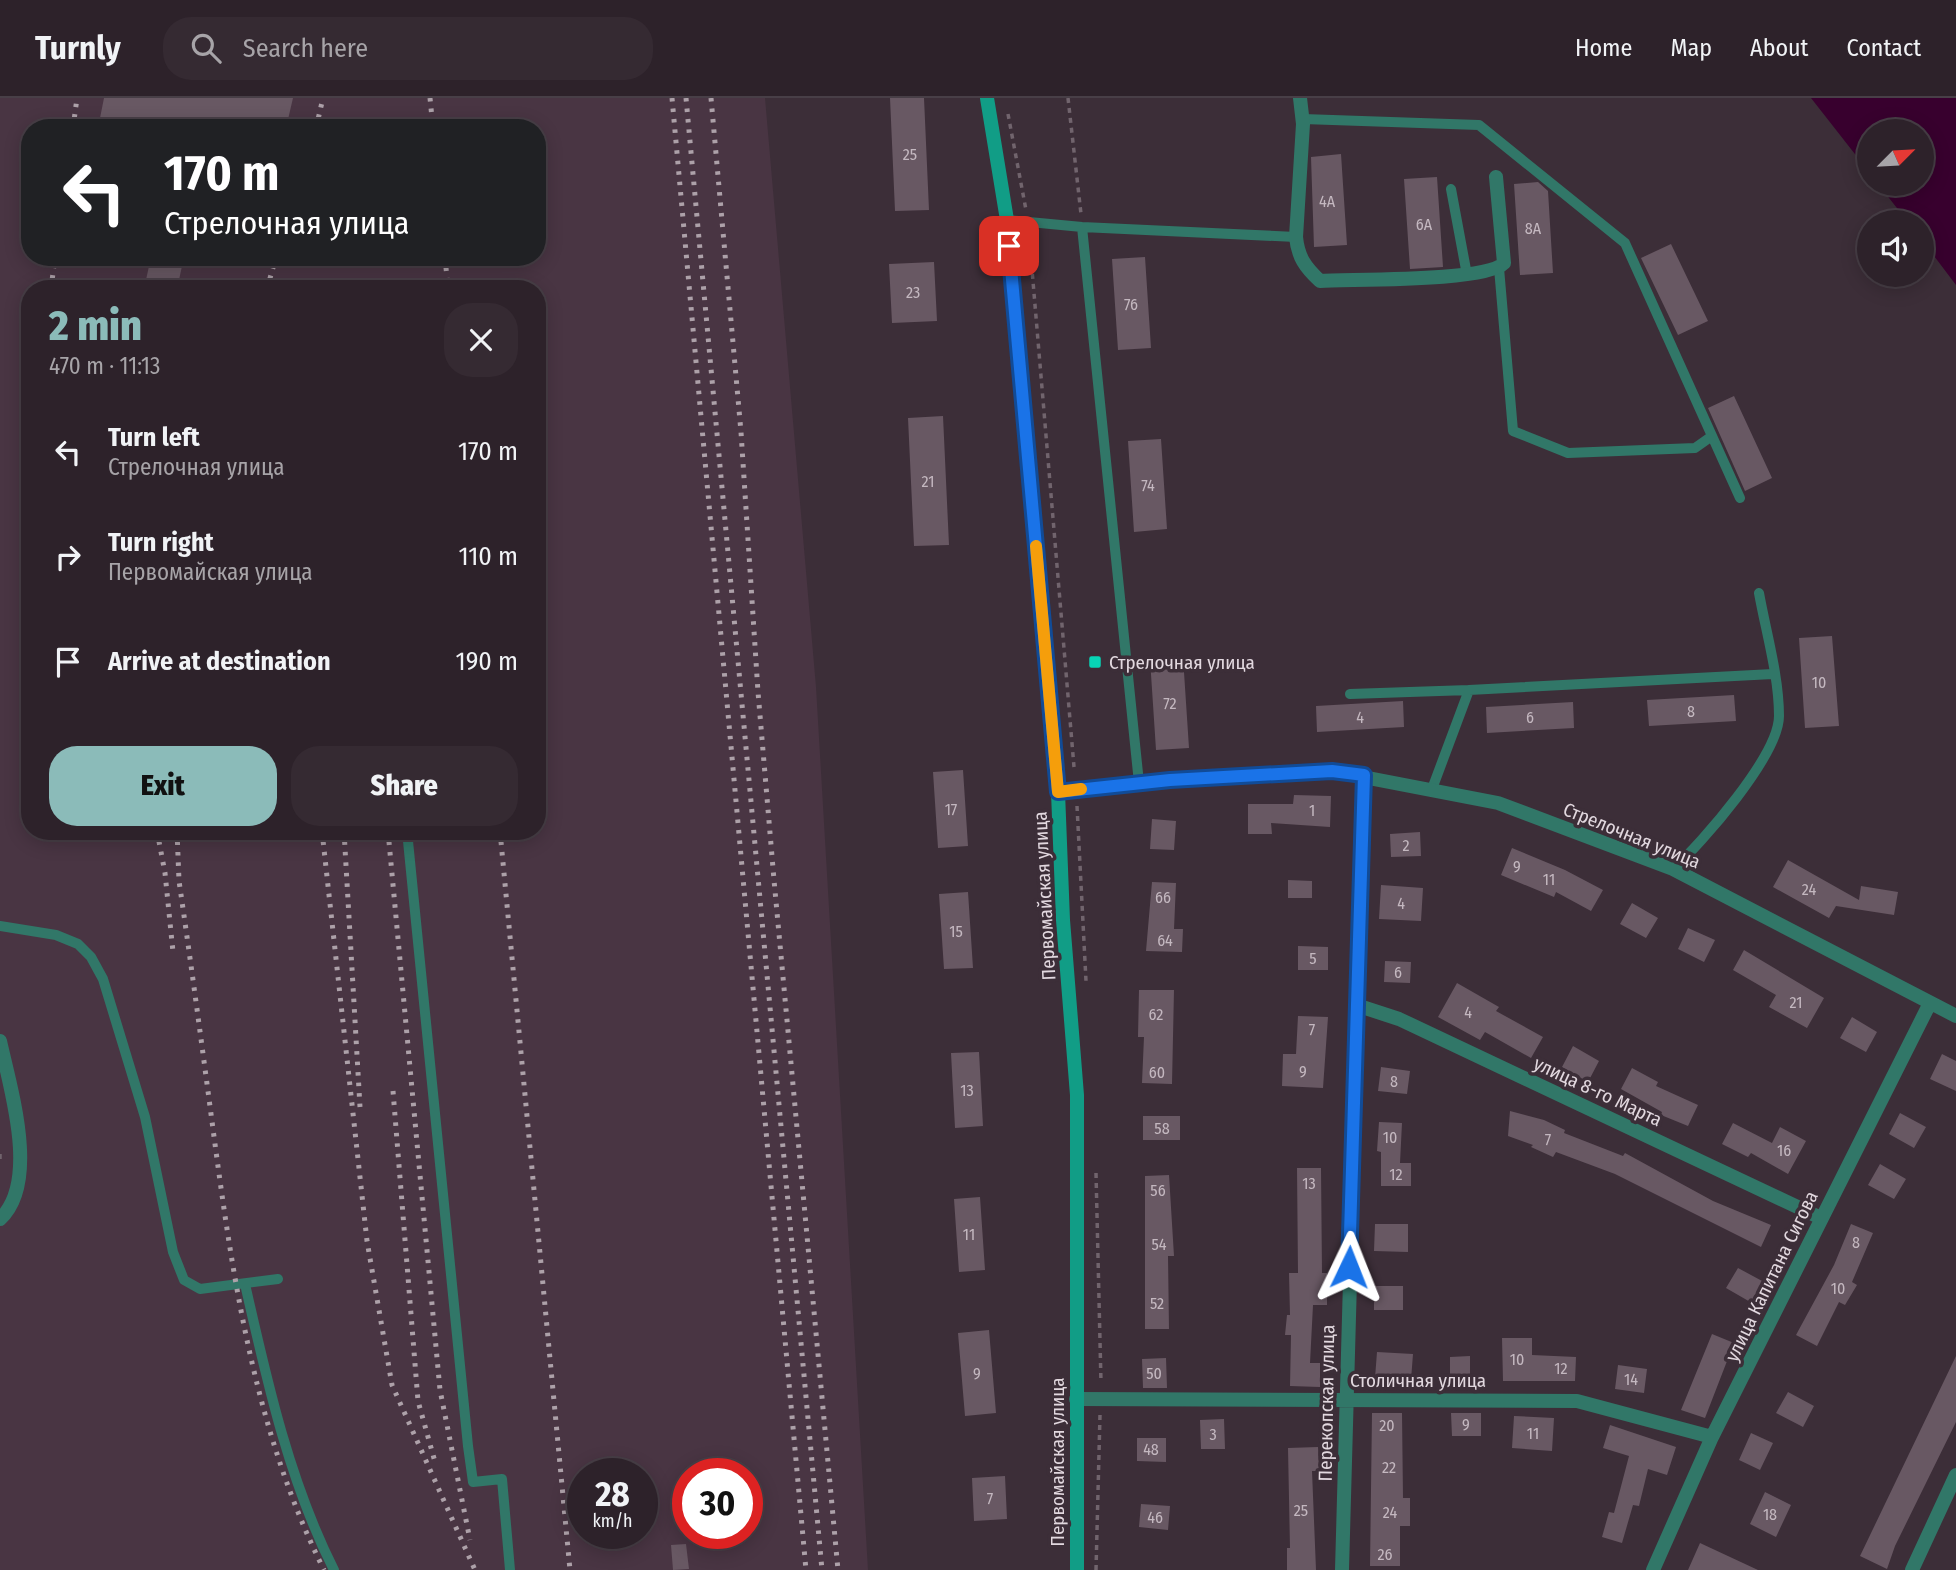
<!DOCTYPE html>
<meta charset="utf-8">
<style>
body{margin:0;font-family:"Fira Sans Condensed",sans-serif;background:#352a32;color:#f1f3f6;height:100vh;display:flex;flex-direction:column;font-size:26px;white-space:nowrap}
*{box-sizing:border-box;margin:0}
p{font-size:23px;color:#a7a4a8}
.icon{flex:none;width:38px;height:38px;fill:none;stroke:currentColor;stroke-width:2;stroke-linecap:round;stroke-linejoin:round}
.map{position:relative;flex:1;overflow:hidden}
.side{position:absolute;left:21px;top:182px;width:525px;height:560px;display:flex;flex-direction:column;background:#2d222a;border-radius:28px;box-shadow:0 4px 18px #0003,0 0 0 2px #483f47}
.side>*{flex:none}
.top-card{position:absolute;left:21px;top:21px;width:525px;height:147px;border-radius:28px;box-shadow:0 4px 18px #0003,0 0 0 2px #483f47;background:#202124;color:#fff;overflow:hidden}
.needle{width:46px;rotate:66deg}
.buttons{position:absolute;left:1857px;top:21px;display:grid;gap:14px}
.buttons a{display:grid;place-items:center;width:77px;height:77px;border-radius:50%;background:#2d222a;box-shadow:0 4px 18px #0003,0 0 0 2px #483f47;font-size:35px}
.speed{position:absolute;left:567px;top:1360px;display:flex;gap:14px;font-size:35px;font-weight:700;text-align:center}
.speed>*{display:grid;place-content:center;width:91px;height:91px;border-radius:50%;background:#2d222a;box-shadow:0 4px 18px #0003,0 0 0 2px #483f47;line-height:1}
.speed small{font-size:18px;font-weight:400}
.speed .limit{border:10px solid #d22;background:#fff;color:#111}
.pin{position:absolute;display:grid;place-items:center;width:60px;height:60px;color:#fff;margin:-30px;border-radius:14px;box-shadow:0 4px 10px #0006}
.me{position:absolute;width:77px;margin:-38px;rotate:2deg;stroke-linejoin:round;filter:drop-shadow(0 0 5px #0008)}
.turn{display:flex;align-items:center;gap:24px;height:147px;padding:0 28px;font-size:32px}
.turn .icon{width:91px;height:91px;stroke-width:2.5}
.turn b{display:block;font-size:49px;line-height:60px}
.round{display:grid;place-items:center;flex:none;width:74px;height:74px;border-radius:28px;background:#352a32}
.headline{display:flex;align-items:center;justify-content:space-between;height:119px;padding:0 28px}
h1{font-size:42px;font-weight:800;line-height:52px;color:#8bbbb9}
.primary-button{display:flex;gap:14px;margin-top:auto;padding:14px 28px}
.primary-button a{flex:1;height:80px;border-radius:28px;background:#8bbbb9;color:#111;font-size:28px;font-weight:800;line-height:80px;text-align:center}
.primary-button a+a{background:#352a32;color:#f1f3f6}
ul{padding:0;list-style:none}
li{display:flex;align-items:center;gap:21px;height:105px;padding:0 28px}
li div{flex:1}
li b{display:block;font-size:26px}
li em{font-style:normal}
header{display:flex;align-items:center;gap:42px;box-sizing:border-box;height:98px;padding:0 35px;background:#2d222a;border-bottom:2px solid #483f47}
header strong{font-size:33px}
nav{display:flex;gap:38px;margin-inline-start:auto;font-size:24px}
.search{width:490px;height:63px;background:#352a32;display:flex;align-items:center;gap:18px;box-sizing:border-box;padding:0 24px;border-radius:28px;color:#a7a4a8;font-size:26px}
.map>svg:first-child{display:block}
</style>
<header>
<strong>Turnly</strong>
<div class="search"><svg class="icon" aria-label="search" viewBox="0 0 24 24"><circle cx="10" cy="10" r="6"/><path d="M15 15l6 6"/></svg>Search here</div>
<nav><a>Home</a><a>Map</a><a>About</a><a>Contact</a></nav>
</header>
<div class="map">
<svg width="1956" height="1472" viewBox="0 0 1956 1472">
<rect width="100%" height="100%" fill="#3c2e38"/>
<path fill="#493543" fill-rule="evenodd" d="M0 0H765L816 589 868 1472H0ZM30 30H537V159H30ZM30 191H537V733H30ZM583 1376H642V1435H583ZM688 1376H747V1435H688Z"/>
<path fill="#38002e" d="M1811 0H1956V187L1922 142V124H1908L1878 86H1922V33H1869V74Z"/>
<path fill="#685863" d="M104 0H293L286 30H98Z
M890 0H924L929 112 895 113Z
M1341 56 1347 147 1314 149 1311 59Z
M1437 79 1443 169 1410 171 1404 81Z
M1538 84 1548 93 1553 175 1520 177 1514 86Z
M1671 146 1708 223 1678 237 1641 160Z
M151 159H184L177 191H144Z
M1145 159 1151 250 1118 252 1112 161Z
M934 164 937 223 892 225 889 166Z
M1734 298 1772 380 1745 393 1708 310Z
M943 318 949 447 914 448 908 320Z
M1161 341 1167 431 1134 434 1128 343Z
M1832 538 1839 628 1805 630 1799 540Z
M1183 559 1189 650 1156 652 1150 561Z
M1734 597 1736 623 1649 628 1647 602Z
M1403 603 1404 629 1317 634 1316 608Z
M1573 604 1574 630 1487 635 1486 609Z
M963 672 968 748 938 750 933 674Z
M1294 697 1331 698 1330 729 1271 725 1272 736H1248V706H1293Z
M1152 721 1176 723 1174 752 1150 751Z
M1420 734 1421 758 1391 759 1390 736Z
M1512 750 1565 772 1603 792 1591 813 1556 794 1554 799 1501 777Z
M1788 762 1859 802 1861 788 1898 794 1894 817 1836 808 1829 820 1773 789Z
M1288 782 1312 783V800H1288Z
M1152 784 1176 785 1174 831H1183L1182 854 1146 853Z
M1381 787 1423 790 1421 823 1379 821Z
M968 794 973 870 944 871 939 796Z
M1632 805 1658 820 1646 840 1620 826Z
M1688 830 1715 842 1704 864 1678 851Z
M1298 848 1328 849V872H1298Z
M1744 852 1824 900 1807 930 1769 909 1776 897 1733 872Z
M1385 863 1411 864 1410 885 1384 884Z
M1457 885 1499 909 1496 913 1543 939 1531 960 1485 934 1480 942 1438 919Z
M1139 892H1174L1172 986 1142 985 1144 939H1138Z
M1298 918 1328 919 1323 990 1282 988 1283 956H1296Z
M1852 919 1877 934 1866 954 1840 940Z
M1573 948 1599 963 1588 984 1562 969Z
M979 954 983 1028 955 1030 951 955Z
M1942 956 1956 963V993L1930 981Z
M1381 969 1410 973 1407 996 1378 993Z
M1632 970 1658 984 1656 988 1698 1007 1688 1028 1661 1017 1662 1014 1621 991Z
M1510 1013 1544 1022 1565 1032 1564 1035 1623 1058 1625 1055 1713 1103 1771 1127 1761 1149 1615 1076 1556 1054 1553 1059 1531 1049 1533 1047 1508 1038Z
M1900 1015 1926 1029 1914 1050 1889 1036Z
M1143 1018H1180V1042H1143Z
M1379 1024 1402 1025 1400 1065H1411V1088H1381V1054L1377 1053Z
M1733 1025 1772 1045 1780 1029 1806 1043 1788 1076 1751 1055 1748 1059 1722 1046Z
M1880 1066 1906 1081 1894 1101 1868 1087Z
M1297 1070H1321L1322 1175H1327V1207H1313L1310 1265H1320V1289L1290 1288 1291 1237H1285L1287 1217H1290L1289 1175H1298Z
M1169 1077 1174 1158H1168L1169 1231H1145V1078Z
M980 1099 985 1172 959 1174 954 1101Z
M1375 1126H1408V1154L1374 1153Z
M1851 1126 1873 1135 1852 1184 1857 1187 1845 1207 1839 1204 1817 1248 1796 1237 1834 1167Z
M1738 1170 1764 1184 1752 1205 1726 1190Z
M1374 1188H1403V1212H1374Z
M989 1232 996 1315 965 1318 958 1235Z
M1712 1236 1734 1245 1705 1320 1681 1312Z
M1502 1240H1532V1257L1576 1259 1575 1283H1503Z
M1377 1254 1413 1256 1411 1282 1375 1280Z
M1470 1258V1283H1450V1259Z
M1956 1258V1324L1895 1448 1887 1471 1860 1458Z
M1166 1260 1167 1290H1143L1142 1261Z
M1618 1267 1647 1271 1644 1295 1615 1291Z
M1788 1294 1814 1308 1803 1329 1776 1315Z
M1372 1315H1402L1403 1400H1410V1428H1400V1468H1370Z
M1451 1315H1481V1338H1452Z
M1514 1318 1554 1320 1552 1353 1512 1350Z
M1224 1321 1225 1351H1201L1200 1322Z
M1610 1327 1676 1349 1667 1377 1648 1371 1639 1408 1633 1407 1622 1445 1602 1439 1609 1414 1614 1415 1629 1358 1603 1350Z
M1751 1335 1773 1345 1760 1372 1739 1362Z
M1137 1340H1166V1364L1137 1363Z
M1318 1349 1319 1373H1312L1316 1472H1287V1450H1290L1288 1350Z
M1005 1378 1007 1421 974 1423 972 1380Z
M1765 1394 1791 1407 1776 1439 1750 1426Z
M1141 1406 1170 1408 1168 1432 1139 1429Z
M1700 1445 1758 1472H1688Z
M686 1446 689 1471 673 1472 671 1447Z"/>
<g fill="none" stroke-linecap="round" stroke-linejoin="round">
<path stroke="#71646d" stroke-width="3.5" stroke-dasharray="5 5" stroke-linecap="butt" d="M1068 0 1081 116
M1008 16 1026 112
M1029 136 1074 669
M1077 708 1086 883
M0 1056V1064
M1096 1075 1101 1285
M1096 1472 1100 1317"/>
<path stroke="#317768" stroke-width="10" d="M1303 21 1479 27 1625 145 1740 400
M1451 91 1467 177
M1007 122 1082 129 1296 139
M1082 129 1139 685
M1499 170 1513 333 1568 355 1695 350 1712 338
M1350 596 1469 592
M1432 691 1469 592 1773 576
M407 733 468 1348 473 1384 502 1381 510 1472
M1673 771C1702 745 1779 657 1779 618 1779 578 1766 534 1759 495
M0 828 56 837 78 846 91 859 103 881 145 1019 173 1154 184 1182 200 1191 278 1181
M245 1186C267 1283 289 1383 334 1472"/>
<path stroke="#317768" stroke-width="14" d="M1300 0 1303 26 1296 139C1298 159 1305 169 1320 183 1352 181 1486 184 1504 165L1496 79
M1058 694 1170 682 1332 673 1498 705 1673 771 1956 918
M1356 907 1399 921 1821 1120
M0 943C10 989 40 1084 0 1121
M1076 1301 1577 1303 1712 1339
M1342 1472 1364 677
M1653 1472 1712 1339 1930 905
M1912 1472 1956 1377"/>
<path stroke="#119d86" stroke-width="14" d="M987 0 1007 122 1058 694 1063 822 1077 997V1472"/>
<path stroke="#ada1a9" stroke-width="5" stroke-dasharray="3.5 7" stroke-linecap="butt" d="M430 0 433 30
M672 0 806 1472
M686 0 822 1472
M711 0 741 334 758 594 774 782 838 1472
M73 30 77 0
M316 30 323 0
M445 159 448 191
M51 191 55 159
M267 191 276 159
M157 733 165 775 173 854
M177 733 179 783C191 865 202 948 213 1031 233 1182 255 1334 324 1472
M322 733 367 1143 392 1287 475 1472
M344 733 360 1009
M388 733 440 1292 470 1442
M500 733 570 1472
M393 993 418 1303 435 1364"/>
</g>
<g fill="none" stroke-linecap="round" stroke-linejoin="round">
<defs>
<path id="route" d="M1009 148 1058 694 1170 682 1332 673 1364 677 1349 1169"/>
</defs>
<use href="#route" stroke="#114b97" stroke-width="18"/>
<use href="#route" stroke="#1a73e8" stroke-width="12"/>
<path stroke="#f59e0b" stroke-width="12" d="M1036 448 1058 694 1081 691"/>
</g>
<rect fill="#07d5b6" stroke="#3c2e38" stroke-width="2.5" x="1088" y="557" width="14" height="14" rx="3.5"/>
<g text-anchor="middle" stroke-width="7" stroke-linejoin="round" paint-order="stroke">
<g font-size="16" fill="#c4b8c0">
<text x="910" y="62">25</text>
<text x="1327" y="109">4А</text>
<text x="1424" y="132">6А</text>
<text x="1533" y="136">8А</text>
<text x="913" y="200">23</text>
<text x="1131" y="212">76</text>
<text x="928" y="389">21</text>
<text x="1148" y="393">74</text>
<text x="1819" y="590">10</text>
<text x="1170" y="611">72</text>
<text x="1691" y="619">8</text>
<text x="1360" y="625">4</text>
<text x="1530" y="625">6</text>
<text x="951" y="717">17</text>
<text x="1312" y="718">1</text>
<text x="1406" y="753">2</text>
<text x="1517" y="774">9</text>
<text x="1549" y="787">11</text>
<text x="1809" y="797">24</text>
<text x="1163" y="805">66</text>
<text x="1401" y="811">4</text>
<text x="956" y="839">15</text>
<text x="1165" y="848">64</text>
<text x="1313" y="866">5</text>
<text x="1398" y="880">6</text>
<text x="1796" y="910">21</text>
<text x="1468" y="920">4</text>
<text x="1156" y="922">62</text>
<text x="1312" y="937">7</text>
<text x="1303" y="979">9</text>
<text x="1157" y="980">60</text>
<text x="1394" y="989">8</text>
<text x="967" y="998">13</text>
<text x="1162" y="1036">58</text>
<text x="1390" y="1045">10</text>
<text x="1548" y="1047">7</text>
<text x="1784" y="1058">16</text>
<text x="1396" y="1082">12</text>
<text x="1309" y="1091">13</text>
<text x="1158" y="1098">56</text>
<text x="969" y="1142">11</text>
<text x="1856" y="1150">8</text>
<text x="1159" y="1152">54</text>
<text x="1838" y="1196">10</text>
<text x="1157" y="1211">52</text>
<text x="1517" y="1267">10</text>
<text x="1561" y="1276">12</text>
<text x="977" y="1281">9</text>
<text x="1154" y="1281">50</text>
<text x="1631" y="1287">14</text>
<text x="1466" y="1332">9</text>
<text x="1387" y="1333">20</text>
<text x="1533" y="1341">11</text>
<text x="1213" y="1342">3</text>
<text x="1151" y="1357">48</text>
<text x="1389" y="1375">22</text>
<text x="990" y="1406">7</text>
<text x="1301" y="1418">25</text>
<text x="1390" y="1420">24</text>
<text x="1770" y="1422">18</text>
<text x="1155" y="1425">46</text>
<text x="1385" y="1462">26</text>
</g>
<g font-size="19" fill="#e2d8df" stroke="#3c2e38" text-anchor="start">
<text x="1109" y="571">Стрелочная улица</text>
</g>
<g font-size="19" fill="#e2d8df" stroke="#3c2e38">
<text transform="translate(1632 737) rotate(22)" y="7">Стрелочная улица</text>
<text transform="translate(1044 798) rotate(-93)" y="7">Первомайская улица</text>
<text transform="translate(1598 993) rotate(25)" y="7">улица 8-го Марта</text>
<text transform="translate(1771 1178) rotate(-64)" y="7">улица Капитана Сигова</text>
<text x="1418" y="1289">Столичная улица</text>
<text transform="translate(1326 1305) rotate(-89)" y="7">Перекопская улица</text>
<text transform="translate(1057 1364) rotate(-90)" y="7">Первомайская улица</text>
</g>
</g>
</svg>
<div class="buttons">
<a><svg class="needle" viewBox="-14 -14 28 28"><path d="M0-13l5 13h-10z" fill="#e53935"/><path d="M0 13l5-13h-10z" fill="#a7a4a8"/></svg></a>
<a><svg class="icon" aria-label="sound" viewBox="0 0 24 24"><path d="M4 9h4l5-4v14l-5-4H4zM17 9q2 3 0 6"/></svg></a>
</div>
<div class="speed"><div>28<small>km/h</small></div><div class="limit">30</div></div>
<div class="pin" style="left:1009px;top:148px;background:#d93025"><svg class="icon" aria-label="arrive" viewBox="0 0 24 24"><path d="M6 21V4h12l-3 4 3 4H6"/></svg></div>
<svg class="me" style="left:1349px;top:1169px" viewBox="-20 -20 40 40"><path d="M0-17L14 15 0 8-14 15z" fill="#1a73e8" stroke="#fff" stroke-width="4"/></svg>
<div class="top-card">
<div class="turn"><svg class="icon" aria-label="left" viewBox="0 0 24 24"><path d="M17 20v-9H6M10 6l-5 5 5 5"/></svg><div><b>170 m</b>Стрелочная улица</div></div>
</div>
<section class="side">
<div class="headline"><div><h1>2 min</h1><p>470 m · 11:13</p></div><a class="round"><svg class="icon" aria-label="close" viewBox="0 0 24 24"><path d="M6 6l12 12M18 6L6 18"/></svg></a></div>
<ul>
<li><svg class="icon" aria-label="left" viewBox="0 0 24 24"><path d="M17 20v-9H6M10 6l-5 5 5 5"/></svg><div><b>Turn left</b><p>Стрелочная улица</p></div><em>170 m</em></li>
<li><svg class="icon" aria-label="right" viewBox="0 0 24 24"><path d="M7 20v-9h11M14 6l5 5-5 5"/></svg><div><b>Turn right</b><p>Первомайская улица</p></div><em>110 m</em></li>
<li><svg class="icon" aria-label="arrive" viewBox="0 0 24 24"><path d="M6 21V4h12l-3 4 3 4H6"/></svg><div><b>Arrive at destination</b></div><em>190 m</em></li>
</ul>
<div class="primary-button"><a>Exit</a><a>Share</a></div>
</section>
</div>
